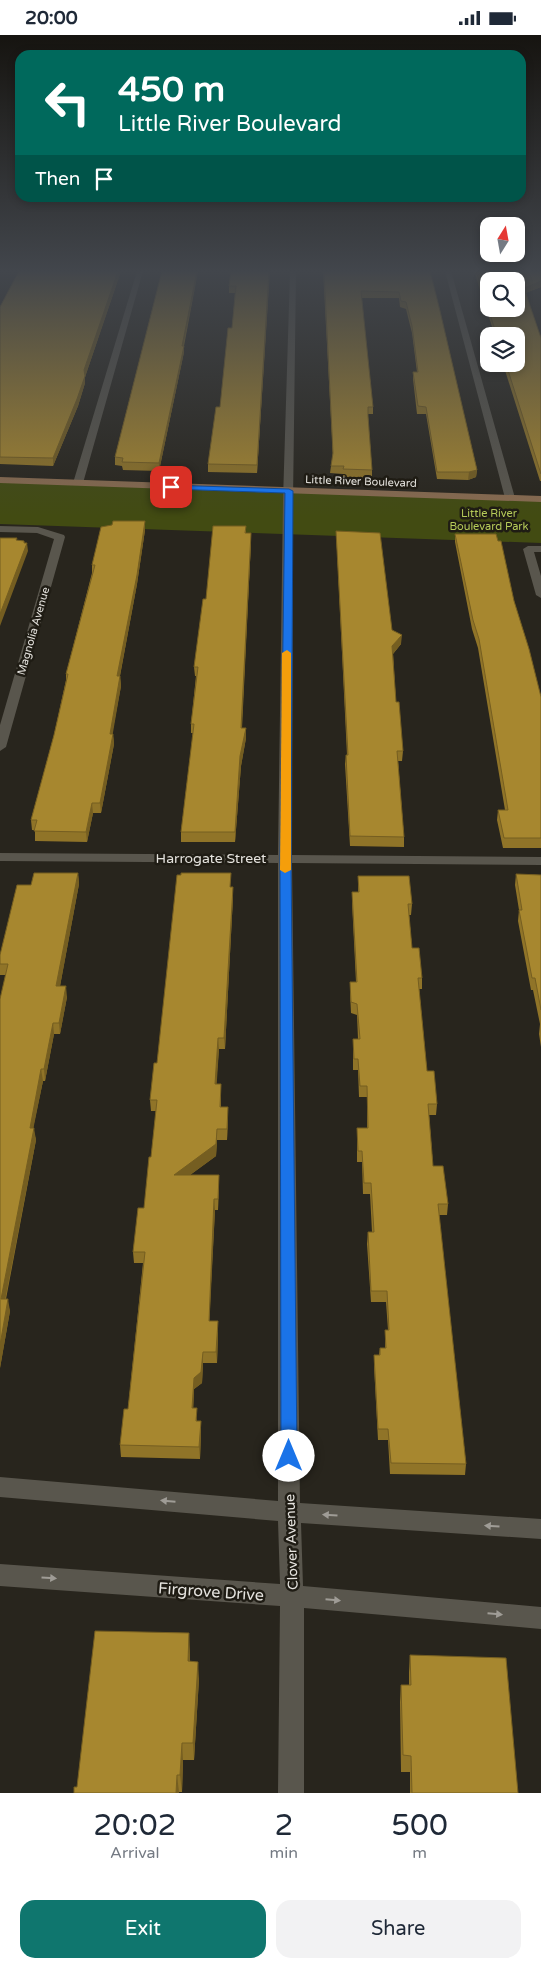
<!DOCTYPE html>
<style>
body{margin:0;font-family:"Varela Round",sans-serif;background:#f2f2f3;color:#1f2937;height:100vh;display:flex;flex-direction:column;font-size:19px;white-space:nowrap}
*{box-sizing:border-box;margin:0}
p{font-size:16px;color:#747a83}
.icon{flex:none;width:28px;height:28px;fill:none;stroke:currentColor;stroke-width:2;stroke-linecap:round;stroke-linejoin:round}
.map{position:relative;height:1758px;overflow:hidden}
.details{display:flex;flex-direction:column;background:#fff;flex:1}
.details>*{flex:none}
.banner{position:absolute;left:15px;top:15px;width:511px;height:152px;border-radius:15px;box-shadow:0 2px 8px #0003;background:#00695c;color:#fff;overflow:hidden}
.needle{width:32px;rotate:11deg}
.fabs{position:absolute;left:480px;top:182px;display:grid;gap:10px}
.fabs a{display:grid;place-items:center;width:45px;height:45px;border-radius:10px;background:#fff;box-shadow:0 2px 8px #0003;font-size:25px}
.pin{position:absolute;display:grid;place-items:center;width:42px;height:42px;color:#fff;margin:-21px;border-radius:10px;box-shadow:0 2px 8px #0006}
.me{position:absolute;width:55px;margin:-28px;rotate:0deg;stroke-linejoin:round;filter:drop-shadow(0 0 4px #0008)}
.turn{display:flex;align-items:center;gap:18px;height:105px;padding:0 20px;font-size:22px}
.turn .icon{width:65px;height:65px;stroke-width:2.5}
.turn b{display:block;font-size:35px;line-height:42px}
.then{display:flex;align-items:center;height:48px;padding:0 20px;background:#0003;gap:10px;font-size:19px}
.eta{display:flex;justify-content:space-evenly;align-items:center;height:85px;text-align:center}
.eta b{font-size:30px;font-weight:600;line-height:35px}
.action{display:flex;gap:10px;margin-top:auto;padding:10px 20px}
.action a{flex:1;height:58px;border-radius:15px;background:#0f766e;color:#fff;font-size:20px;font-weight:600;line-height:58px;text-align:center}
.action a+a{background:#f2f2f3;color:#1f2937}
.status{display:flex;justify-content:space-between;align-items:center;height:35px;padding:0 25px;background:#fff;direction:ltr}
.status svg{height:14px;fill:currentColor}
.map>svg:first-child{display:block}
</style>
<div class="status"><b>20:00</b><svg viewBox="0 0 49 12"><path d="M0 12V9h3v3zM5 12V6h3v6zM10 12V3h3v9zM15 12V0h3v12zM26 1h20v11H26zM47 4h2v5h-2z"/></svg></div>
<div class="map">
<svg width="541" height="1758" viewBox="0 0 541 1758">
<rect width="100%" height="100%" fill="#28251d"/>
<path fill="#424b12" d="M0 445 541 464V508L0 489Z"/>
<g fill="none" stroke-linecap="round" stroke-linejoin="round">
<path fill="#59564d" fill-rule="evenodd" d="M137 236H143L83 448 81 450H75L73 448Z
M290 236H296L293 465 292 820 541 822V830L292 828 300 1468 541 1484V1504L301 1488 303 1551 541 1572V1594L304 1573V1758H278L280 1571 0 1551V1529L280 1549 278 1486 0 1462V1442L278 1466V828L0 826V818L278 820 283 465Z
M445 236H451L515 463 513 465 510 466 505 463Z
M0 491 38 492 64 500 65 502 6 712 0 716V690L54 504 37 498 0 497Z
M541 511V517H534L541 541V563L536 560 523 514 528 511Z"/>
<path fill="#886b50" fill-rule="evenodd" d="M0 442 541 461V467L0 448Z"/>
</g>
<path fill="#907428" d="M19 236H121L85 342V348L78 371 53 431 0 429V272Z
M162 236H198L184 311V317L159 436 123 435 122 431 115 430V422Z
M323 236H430L477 435 476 442 468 445 437 444 426 379H417L413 344V337H417L412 298 406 274 400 272 399 263H361L373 372V379H368V382L372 435V443L343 442V439L330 438 331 431 333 421Z
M474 236H541V252L525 258 541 303V446H540L503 329H516V301H495Z
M269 248 257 438 208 437V429L220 372 232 293 235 258H229V251Z
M145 486V495L137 549 120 641 121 651 112 699H113L114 709 101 778H93L87 807 35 806V795H32L31 785 54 700 66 645V639L92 538V530Z
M246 491V498H251V507L242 693 246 703 241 731 235 807H181V797L193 698H191V689L196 641H195L194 632Z
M336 496 392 595 401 609 393 619 396 667 403 716 402 726H398L404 802V812L350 811 345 729 346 720H347Z
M455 499 514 566 541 662V813H503L497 785 498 775H505L478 613 472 594 455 507Z
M78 838 79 849 60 951 67 962 60 999H54L45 1046H43L33 1093 36 1105 6 1264 10 1276 0 1333 5 940H0V920L31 850Z
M516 839 541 840V1012L539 999 540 989 533 955H531L518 886 519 875 515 850Z
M358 841 412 869 411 880H409L412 913 422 943V954H419L427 1036 437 1069 436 1080H429L433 1131 448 1169 447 1180H439L466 1429 465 1440 390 1439 388 1405H378L374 1331V1320H379L380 1313H385V1295H388L386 1267H371L367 1209 368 1197H372L370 1159H363L362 1127H357V1093H367V1062H359L358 1035H353V1004H358L357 980 351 978 350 958V947H356L352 867V857H358Z
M231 852 233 862 225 1014H219L216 1049H221V1072L228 1083 227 1105H217L216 1121 190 1140H219L218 1175H215L209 1286 218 1298 217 1328H203L202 1348 194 1354 193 1373 197 1386H201V1397L200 1424 121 1422 120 1410 128 1374 143 1228H134L133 1217 144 1173 151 1122 156 1076H151L150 1065 157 1028Z
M190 1616V1626L199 1644 194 1725H183L182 1757H179V1758H74L77 1752Z
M410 1620 518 1758H410V1737H401L400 1667 401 1650H409V1637Z"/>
<path fill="#755e21" d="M118 236H121L85 342V348L78 371 53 431V423L84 335Z
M197 236H198L182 317V311Z
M269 236H270L257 438V430Z
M541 246V252L523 259 524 253Z
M184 311V317L159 436V428Z
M477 435 476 442 468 445 469 437Z
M145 486V495L137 549 118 651 117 641Z
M251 498V507L241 703V693Z
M24 506 25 513 27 508 28 516 0 591V579Z
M402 600 401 609 392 620V611Z
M120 641 121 651 111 709 110 699Z
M246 693V703L241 731 235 807V797L240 721Z
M113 699 114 709 101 778 100 768Z
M92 768 93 778 87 807 86 797Z
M78 838 79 849 58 962 56 951Z
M233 852V862L225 1014 224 1003Z
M66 951 67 962 60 999 59 988Z
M53 988 54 999 45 1046 44 1034Z
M218 1003 219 1014 216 1060 215 1049Z
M41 1034 43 1046 31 1105 30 1093Z
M228 1072V1083L227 1105V1094Z
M34 1093 36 1105 3 1276 1 1264Z
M217 1094V1105L216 1121 175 1151 174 1140Z
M219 1140V1151L218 1175V1164Z
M214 1164 215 1175 209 1297V1286Z
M8 1264 10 1276 0 1333V1310Z
M218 1286V1298L217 1328 216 1317Z
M203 1317V1328L202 1348 194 1354 193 1384 192 1373 194 1343Z
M201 1386V1397L200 1424 199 1412Z
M189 1598 190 1616 189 1644 188 1626Z
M198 1627 199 1644 194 1725 193 1708Z
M182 1708 183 1725 182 1757 180 1740Z
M177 1740 179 1757V1758H176Z"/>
<path fill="#a7872f" stroke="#755e21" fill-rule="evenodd" d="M19 236H118L84 335 85 341 77 364 53 423 0 422V272Z
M162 236H197L182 311H184L159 428 122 427 123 423 115 422Z
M231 236H269L257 430 208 429 216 372H220L228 293H232L236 251H229Z
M324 236H430L440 276 477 435 469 437H437L426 372 418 371 413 337H418L412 291 406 267 401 266 399 257 361 256 373 372H368V381L372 435 343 434 344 431H331L333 418Z
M476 236H541V246L524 253 541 303V439L506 329H516V301H497ZM489 246H516V274H489Z
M113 486H145L137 540 117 641H120L110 699H113L100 768H92L86 797 34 796 37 785H31L54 700 68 639H66L95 530H92L101 492 112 490Z
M213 491H246L245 498H251L241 693H246L240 721 235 797H181L194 689H191L198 632H194L203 564H206Z
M336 496 380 498 392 595 402 600 392 611 396 667H399L403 716H397L404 802 350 801 346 720H348Z
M455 499H496L498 506H501L514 566 529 614 541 662V803H504L498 775H508L479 604 473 585Z
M0 503H17L16 505 24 506V508H27L0 579Z
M34 838H78L56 951H66L59 988H53L44 1034H41L30 1093H34L1 1264H8L0 1310V964L8 929H0V920L17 850H31Z
M181 838H231L230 852H233L224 1003H218L215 1049H221L220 1072H228L227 1094H217L216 1109 174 1140H219L218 1164H214L209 1286H218L216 1317H203L201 1337 194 1343 192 1373H197L196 1386H201L199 1412 120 1410 124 1374H128L145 1217H133L138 1173H144L149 1122H151L157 1065H150L154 1028H157L177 840H181Z
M516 839 541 840V975L535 943H532L519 875H522Z
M358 841H409L412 869H408L412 913H419L422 943H418L427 1036H434L437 1069H428L433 1131H443L448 1169H438L466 1429 391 1428 388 1394H378L374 1320H380V1313H386L385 1295H389L387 1256H371L368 1197H374L371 1148H364L362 1116H358L357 1093H368L367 1051H360L358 1024H354L353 1004H360L357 969 351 967 350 947H357L352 857H359Z
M95 1596 189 1598 188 1626 198 1627 193 1708H182L180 1740H177L176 1758H74V1752H77Z
M410 1620 506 1623 518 1758H412L411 1721 403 1720 401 1650H411Z"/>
<defs><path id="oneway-solid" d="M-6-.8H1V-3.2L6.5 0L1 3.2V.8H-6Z" transform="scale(1.25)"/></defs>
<g fill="#9f9c96">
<use href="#oneway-solid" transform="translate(168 1466) rotate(-175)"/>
<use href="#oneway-solid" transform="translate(330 1480) rotate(-176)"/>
<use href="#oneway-solid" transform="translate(492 1491) rotate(-176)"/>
<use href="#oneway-solid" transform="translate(49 1543) rotate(4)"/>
<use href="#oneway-solid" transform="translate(333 1565) rotate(5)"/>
<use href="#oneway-solid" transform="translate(495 1579) rotate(5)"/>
</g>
<linearGradient id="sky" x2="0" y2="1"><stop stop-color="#161410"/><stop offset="0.49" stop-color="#42464c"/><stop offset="1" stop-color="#42464c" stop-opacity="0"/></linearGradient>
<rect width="541" height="482" fill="url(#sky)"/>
<path fill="#1a73e8" stroke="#114b97" d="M168 450 289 454 293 456 291 824 297 1421 295 1426 289 1429 283 1426 281 1421 280 824 285 458 171 454 167 452Z"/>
<path fill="#f59e0b" d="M287 615 291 618V835L285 838 280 835 282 618Z"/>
<g text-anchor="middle" stroke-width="5" stroke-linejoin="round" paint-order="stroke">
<g font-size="11" fill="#e5e3de" stroke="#1f1c14">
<text transform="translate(361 446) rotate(2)" y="4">Little River Boulevard</text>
<text transform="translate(33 596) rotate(-74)" y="4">Magnolia Avenue</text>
</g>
<g font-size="11" fill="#b6cb59" stroke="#1f1c14">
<text x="489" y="482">Little River<tspan x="489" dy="13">Boulevard Park</tspan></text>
</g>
<g font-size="14" fill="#e5e3de" stroke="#1f1c14">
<text x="211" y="828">Harrogate Street</text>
<text transform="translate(291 1507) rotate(-92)" y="5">Clover Avenue</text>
</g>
<g font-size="16" fill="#e5e3de" stroke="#1f1c14">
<text transform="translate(211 1556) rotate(4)" y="6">Firgrove Drive</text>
</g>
</g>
</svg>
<div class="fabs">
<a><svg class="needle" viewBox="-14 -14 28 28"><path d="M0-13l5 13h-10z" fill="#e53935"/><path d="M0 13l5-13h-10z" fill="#747a83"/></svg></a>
<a><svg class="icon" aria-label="search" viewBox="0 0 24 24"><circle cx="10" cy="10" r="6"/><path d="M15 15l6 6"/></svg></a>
<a><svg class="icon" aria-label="layers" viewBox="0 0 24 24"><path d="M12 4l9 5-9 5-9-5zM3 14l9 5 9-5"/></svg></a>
</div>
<div class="pin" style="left:171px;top:452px;background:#d93025"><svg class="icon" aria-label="arrive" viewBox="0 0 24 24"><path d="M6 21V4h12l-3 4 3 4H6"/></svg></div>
<svg class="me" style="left:289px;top:1421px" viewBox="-20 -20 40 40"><circle r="19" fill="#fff"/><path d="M0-13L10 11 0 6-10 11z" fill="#1a73e8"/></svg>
<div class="banner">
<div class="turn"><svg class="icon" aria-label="left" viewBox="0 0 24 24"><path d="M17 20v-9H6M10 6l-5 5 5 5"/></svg><div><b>450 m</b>Little River Boulevard</div></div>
<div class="then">Then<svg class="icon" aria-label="arrive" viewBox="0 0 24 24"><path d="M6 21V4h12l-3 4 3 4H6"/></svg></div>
</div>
</div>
<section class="details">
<div class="eta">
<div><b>20:02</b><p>Arrival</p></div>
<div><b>2</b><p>min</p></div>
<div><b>500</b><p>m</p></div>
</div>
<div class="action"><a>Exit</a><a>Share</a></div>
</section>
